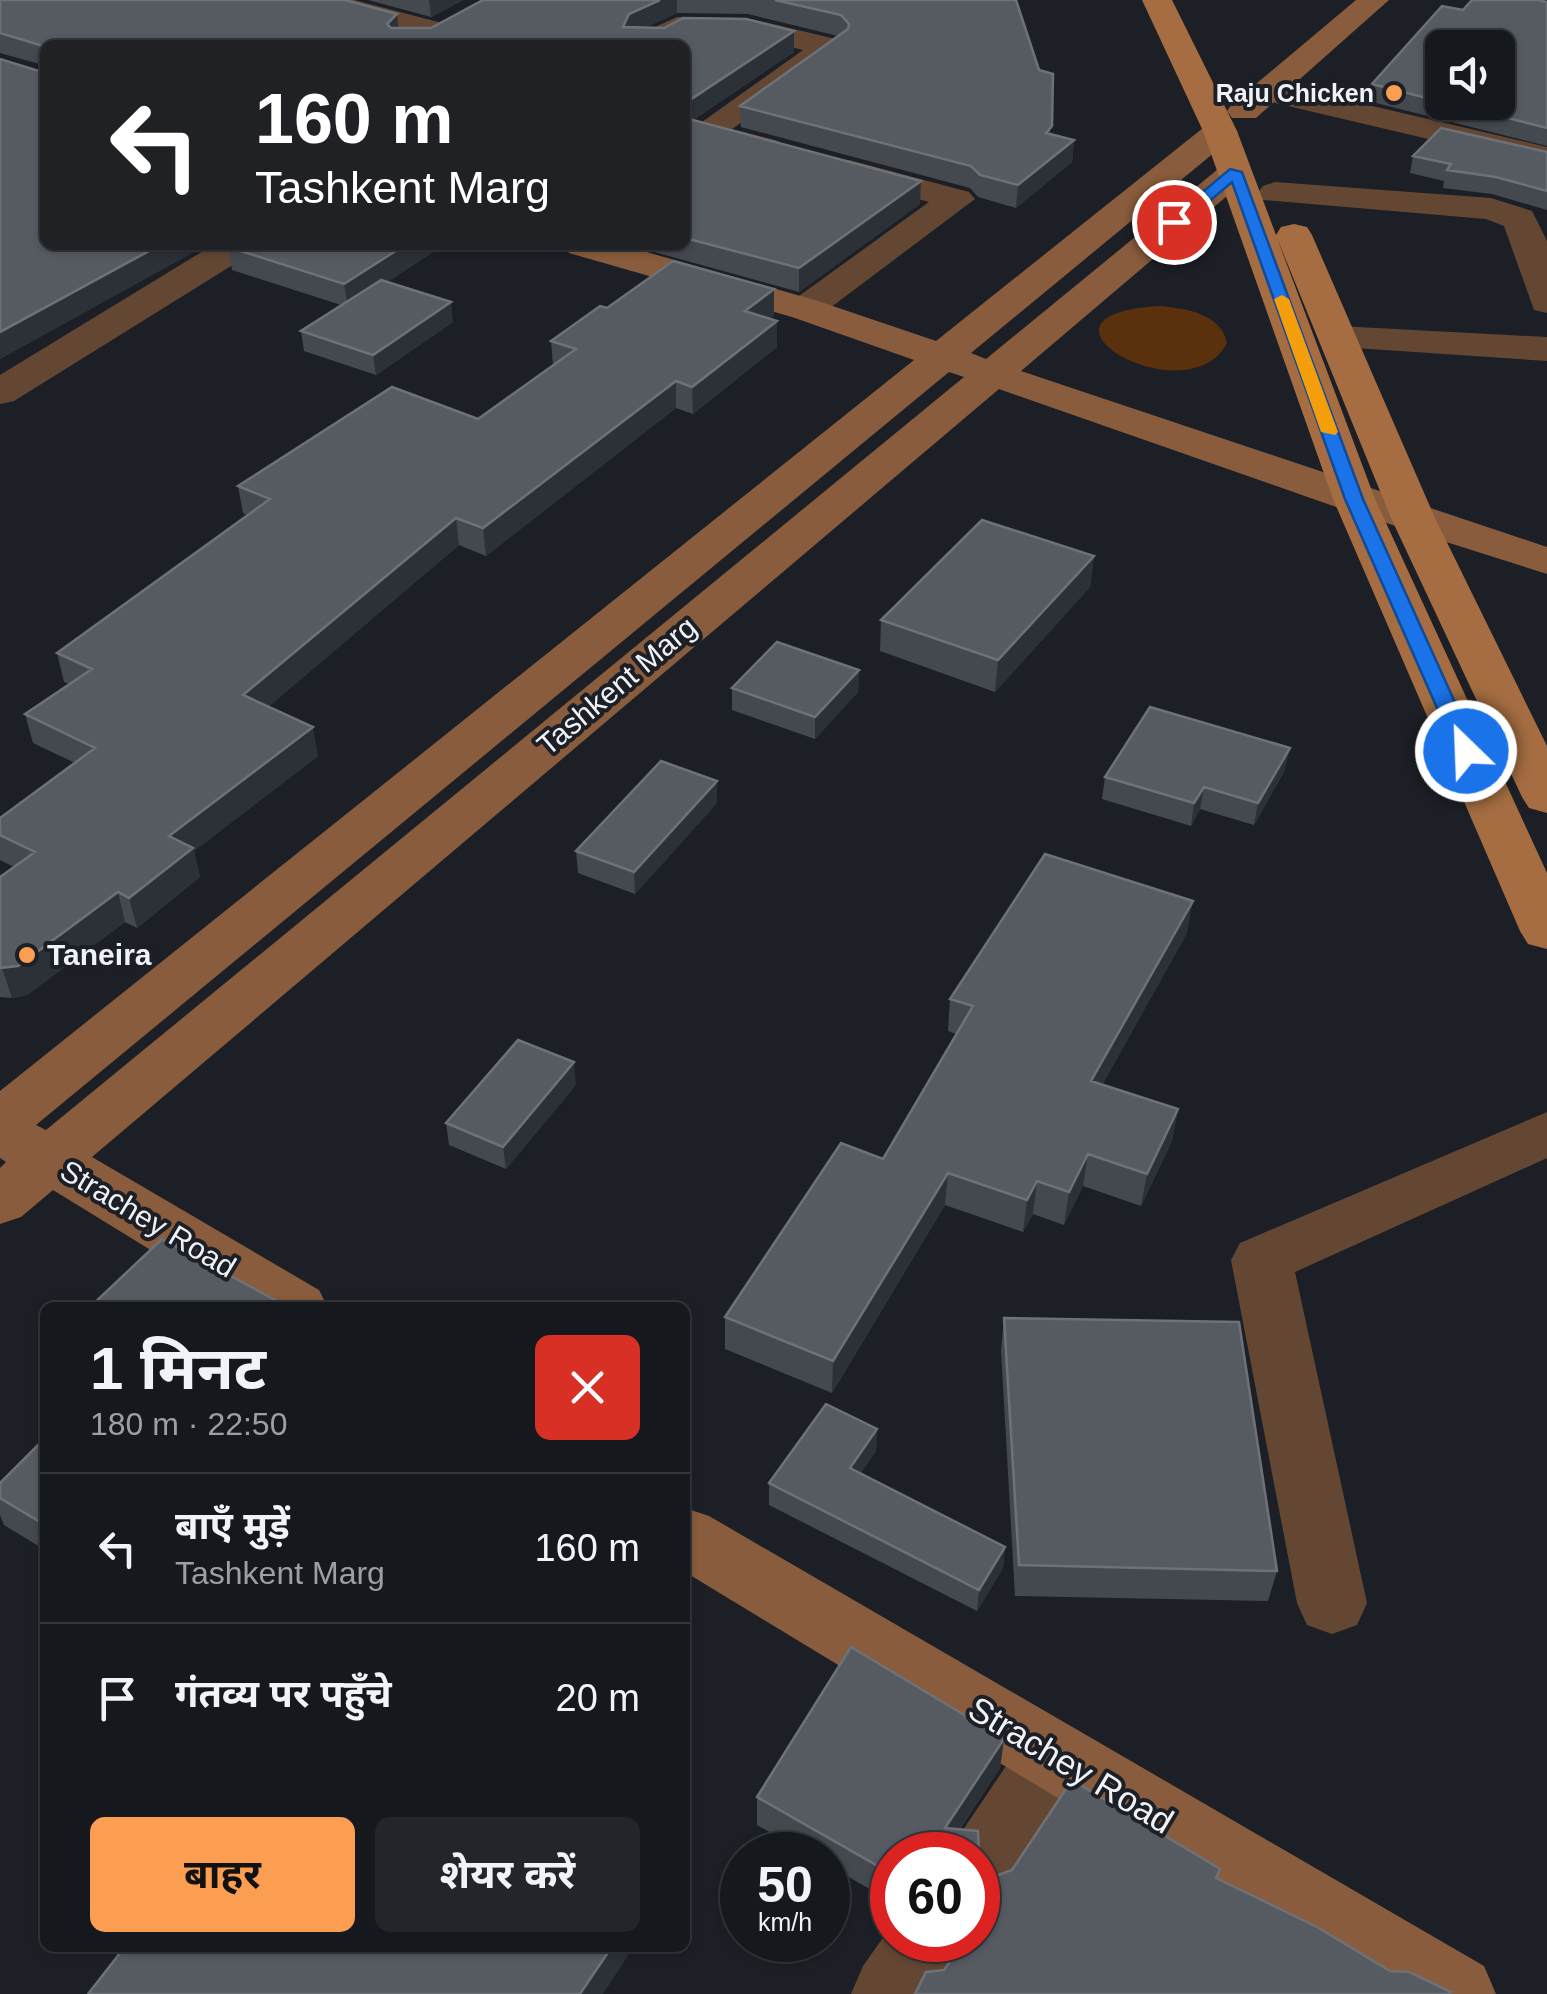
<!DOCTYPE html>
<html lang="hi">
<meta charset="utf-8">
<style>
body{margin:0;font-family:Helvetica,"Noto Sans Devanagari",sans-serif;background:#222529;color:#f1f3f6;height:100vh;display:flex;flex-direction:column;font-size:38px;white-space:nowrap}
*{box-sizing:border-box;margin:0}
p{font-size:32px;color:#9da0a3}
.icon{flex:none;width:55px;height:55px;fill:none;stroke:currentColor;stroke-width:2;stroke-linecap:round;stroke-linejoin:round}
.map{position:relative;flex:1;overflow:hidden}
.drawer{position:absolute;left:40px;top:1302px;width:650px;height:650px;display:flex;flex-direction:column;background:#15181c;border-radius:15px;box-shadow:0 2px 8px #0004,0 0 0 2px #34373b}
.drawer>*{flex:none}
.guide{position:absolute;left:40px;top:40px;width:650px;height:210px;border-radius:15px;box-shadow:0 2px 8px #0004,0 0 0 2px #34373b;background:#202124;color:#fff;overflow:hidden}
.controls{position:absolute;left:1425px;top:30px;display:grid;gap:20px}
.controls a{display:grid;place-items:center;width:90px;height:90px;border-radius:15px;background:#15181c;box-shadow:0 2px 8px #0004,0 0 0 2px #34373b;font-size:50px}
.speed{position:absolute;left:720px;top:1832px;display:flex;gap:20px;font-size:50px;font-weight:700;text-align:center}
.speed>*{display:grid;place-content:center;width:130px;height:130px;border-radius:50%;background:#15181c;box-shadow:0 2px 8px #0004,0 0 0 2px #34373b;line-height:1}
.speed small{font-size:25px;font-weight:400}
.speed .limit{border:15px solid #d22;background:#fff;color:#111}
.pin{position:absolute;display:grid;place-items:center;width:85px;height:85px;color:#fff;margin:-42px;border:5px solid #fff;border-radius:50%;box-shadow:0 2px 10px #0007}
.me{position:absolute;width:110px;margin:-55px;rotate:336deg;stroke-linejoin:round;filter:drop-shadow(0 0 8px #0008)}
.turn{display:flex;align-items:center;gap:35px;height:210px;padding:0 50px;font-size:45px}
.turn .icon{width:130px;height:130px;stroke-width:2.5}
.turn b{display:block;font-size:70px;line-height:85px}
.round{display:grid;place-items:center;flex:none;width:105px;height:105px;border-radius:15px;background:#222529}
.overview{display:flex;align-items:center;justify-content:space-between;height:170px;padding:0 50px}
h1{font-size:60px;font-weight:700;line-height:75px}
.action{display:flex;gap:20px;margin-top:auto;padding:20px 50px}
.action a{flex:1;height:115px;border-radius:15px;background:#fc9e52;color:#111;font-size:40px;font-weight:700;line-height:115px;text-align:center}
.action a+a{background:#222529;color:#f1f3f6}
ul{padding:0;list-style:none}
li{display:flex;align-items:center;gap:30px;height:150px;padding:0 50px;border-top:2px solid #34373b}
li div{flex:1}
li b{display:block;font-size:38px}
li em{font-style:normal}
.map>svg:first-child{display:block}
</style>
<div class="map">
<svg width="1547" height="1994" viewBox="0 0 1547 1994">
<rect width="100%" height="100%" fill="#1c2026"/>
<path fill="#5b310d" d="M1160 306C1186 309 1221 313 1227 343 1187 419 1006 314 1160 306Z"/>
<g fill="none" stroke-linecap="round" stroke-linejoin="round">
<path fill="#634733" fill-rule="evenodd" d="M304 0H354L446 24 451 31 446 38 435 40 308 6Z
M677 17 747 18 840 40 845 47 840 54 732 129 778 141 783 148 778 155 766 158 693 139 688 132 803 50 747 36 683 35 665 45H626L631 38Z
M1266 81 1547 147V167L1254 98 1250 91 1254 84Z
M849 160 969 192 975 199 818 317 805 320 792 317 786 309 792 301 929 202 837 177 832 170 837 163Z
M1275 182 1491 198 1532 211 1547 241V313L1534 310 1504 226 1486 219 1263 200 1257 193 1263 186Z
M213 245H257L252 253 14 401 0 404V375Z
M1339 326 1547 337V361L1325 346 1320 338 1325 330Z
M1547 1112V1158L1295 1272 1367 1603 1357 1625 1332 1634 1307 1625 1297 1603 1231 1260 1240 1243Z
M1055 1722 1081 1732 1092 1756 1081 1780 1005 1895 978 1906V1855H946L1029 1732Z
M892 1925V1940H968L957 1967 938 1994H851L863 1966Z"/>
<path fill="#885c3c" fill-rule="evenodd" d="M1356 0H1389L1256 118H1232L1227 111 1232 104Z
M1220 121 1232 124 1237 131 1232 138 971 353 986 359 1223 165 1235 162 1247 165 1252 172 1247 179 1021 371 1547 547V574L1339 508 999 389 92 1157 319 1290 328 1308H245L53 1190 21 1217 0 1224V1168L6 1162 0 1158V1091L914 360 792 317 569 253 564 245H622L818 301 936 341 1208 124ZM949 372 964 377 46 1130 36 1125Z
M685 1508 709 1516 1484 1966 1496 1994H1381L685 1572Z"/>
<path fill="#a56d41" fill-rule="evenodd" d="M1142 0H1172L1237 131 1276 235 1281 227 1294 224 1307 227 1312 235 1435 518 1547 746V813L1529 808 1522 797 1391 518 1277 238 1375 499 1547 873V949L1528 944 1520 931 1333 499 1203 131Z"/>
</g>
<path fill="#44484f" d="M0 0 397 14 398 28H431L483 0H1016L1051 134 1074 140 1072 162 1016 208 978 197 970 188 741 127 740 106 838 36 748 14 677 13 646 27 794 52 693 120 920 204 799 292 629 245H685V45L45 245H206L0 359 43 65 0 53Z
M368 0H463L431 17Z
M1547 2V146L1368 101 1372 84 1463 10Z
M1547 152V210L1492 194 1443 188 1444 181 1410 173 1413 156Z
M444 245 387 282 453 322 376 375 304 351 301 331 341 305 232 270 228 247Z
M607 308 774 316 770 318 777 321V347L693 414 676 408 486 556 459 545 268 707 318 756 194 851 200 877 137 928 125 922 27 995 12 998 0 997V877L14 867 0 860V818L75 763 33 743 25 714 70 684 64 682 57 653 247 515 243 513 238 486 478 419 553 365 551 341Z
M1094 556 1090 587 995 692 880 651 881 620Z
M859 670 858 692 815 739 732 710V688Z
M1285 770 1254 825 1200 809 1191 826 1102 799 1105 777Z
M717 781V803L635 894 578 873 576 851Z
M1187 933 1102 1085 1178 1109 1172 1141 1141 1206 1083 1186 1064 1225 1033 1214 1023 1232 945 1205 832 1393 725 1349V1317L883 1159 956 1034 948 1031 950 999Z
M576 1085 506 1169 449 1145 446 1123Z
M1004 1318 1277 1571 1268 1601 1015 1596 1001 1350Z
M877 1429 876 1451 860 1474 1005 1547 1003 1568 977 1611 769 1505V1483Z
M45 1438V1550L4 1525 0 1515V1483Z
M851 1647 1004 1739 1000 1768 960 1829 978 1831 980 1882 1012 1870 1072 1780 1220 1869 1217 1878 1317 1927 1390 1971 1409 1972 1451 1992 1450 1994H915L926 1972 944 1970 965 1940H978V1855H892V1902L828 1865V1855H810L757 1825V1797Z"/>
<path fill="#2c3037" d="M429 0H463L431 17Z
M660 0H677V13L629 35 623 27 629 14Z
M397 14 399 35 387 24Z
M794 31V52L691 122 685 131V108L690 100Z
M1074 140 1072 162 1016 208 1018 185Z
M921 181 920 204 799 292V268Z
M160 245H206L0 359V332Z
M405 245H444L348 307 344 284Z
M774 289V316L745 337V311Z
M451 302 453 322 376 375 373 355Z
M777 321V347L693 414 692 387Z
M676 381V408L486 556 483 528Z
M456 518 459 545 248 724 243 695Z
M1094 556 1090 587 995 692 998 660Z
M859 670 858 692 815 739V717Z
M313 727 318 756 194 851 200 877 137 928 129 898 169 836Z
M1290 748 1285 770 1254 825 1258 803Z
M717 781V803L635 894 634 872Z
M1204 787 1200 809 1191 826 1194 803Z
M118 892 125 922 27 995 12 998 2 968Z
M1193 901 1187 933 1086 1113 1091 1081Z
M574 1062 576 1085 506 1169 503 1147Z
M1178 1109 1172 1141 1141 1206 1147 1174Z
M1088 1154 1083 1186 1064 1225 1069 1192Z
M948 1173 945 1205 832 1393 833 1361Z
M1037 1181 1033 1214 1023 1232 1027 1200Z
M877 1429 876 1451 849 1490 850 1468Z
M1005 1547 1003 1568 977 1611 979 1590Z
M1004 1739 1000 1768 942 1855 945 1828Z
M611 1948H633L603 1994H580Z"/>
<path fill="#565a61" stroke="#6e7278" stroke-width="2.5" d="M0 0H345L397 14 387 24 391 28H431L483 0H660L629 14 623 27 664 28 683 18 746 19 794 31 690 100 685 108V45H45V245H160L0 332V59L42 72 43 46 0 33Z
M775 0H1016L1039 70 1053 74 1052 126 1046 133 1074 140 1018 185 980 175 971 166 740 106 848 29 849 24 841 15Z
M1472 0H1538L1547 2V128L1445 102H1498V48H1442V102L1372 84 1442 6 1463 10Z
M685 112 689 119 921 181 799 268 685 238Z
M1441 128 1547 152V191L1496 177 1447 170 1451 164 1413 156Z
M231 245H405L344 284 228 247Z
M673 261 774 289 745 311 777 321 692 387 676 381 483 528 456 518 243 695 313 727 169 836 193 848 129 898 118 892 18 966 0 968V877L35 852 0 835V818L95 748 25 714 92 669 57 653 270 499 238 486 392 387 478 419 576 349 551 341 600 306 607 308Z
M381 280 451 302 373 355 301 331Z
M982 520 1094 556 998 660 881 620Z
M777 642 859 670 815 717 732 688Z
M1150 707 1290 748 1258 803 1204 787 1194 803 1105 777Z
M661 761 717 781 634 872 576 851Z
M1045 854 1193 901 1091 1081 1178 1109 1147 1174 1088 1154 1069 1192 1037 1181 1027 1200 948 1173 833 1361 725 1317 841 1143 883 1159 973 1006 950 999Z
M518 1040 574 1062 503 1147 446 1123Z
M162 1239 290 1308H89Z
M1004 1318 1239 1322 1277 1571 1019 1565Z
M826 1404 877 1429 850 1468 1005 1547 979 1590 769 1483Z
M45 1438V1525L0 1498V1483Z
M851 1647 1004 1739 945 1828 978 1831 980 1882 1012 1870 1072 1780 1220 1869 1216 1878 1317 1927 1390 1971 1409 1972 1451 1992 1450 1994H915L926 1972 944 1970 965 1940H978V1855H892V1874L757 1797Z
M124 1948H611L580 1994H88Z"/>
<path fill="#1a73e8" stroke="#114b97" stroke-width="2.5" d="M1230 169 1242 172 1363 499 1477 751 1474 755H1459L1456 751 1345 499 1232 182 1180 226 1167 222Z"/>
<path fill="#f59e0b" d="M1282 295 1289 299 1338 432 1335 435 1321 432 1274 299Z"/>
<g fill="#fc9e52" stroke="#1c2026" stroke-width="4">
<circle cx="1394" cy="93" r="10"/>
<circle cx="27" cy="955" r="10"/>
</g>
<g text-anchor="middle" stroke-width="8" stroke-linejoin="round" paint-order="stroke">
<g font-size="25" font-weight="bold" fill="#eff2f6" stroke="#1c2026" text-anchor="end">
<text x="1374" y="102">Raju Chicken</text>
</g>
<g font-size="30" fill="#eff2f6" stroke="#1c2026">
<text transform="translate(617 686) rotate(-40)" y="10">Tashkent Marg</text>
<text transform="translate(148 1219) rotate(31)" y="10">Strachey Road</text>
</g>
<g font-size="30" font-weight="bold" fill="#eff2f6" stroke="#1c2026" text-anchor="start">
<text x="47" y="965">Taneira</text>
</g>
<g font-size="35" fill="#eff2f6" stroke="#1c2026">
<text transform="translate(1071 1765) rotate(31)" y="12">Strachey Road</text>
</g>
</g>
</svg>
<div class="controls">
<a><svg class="icon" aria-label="sound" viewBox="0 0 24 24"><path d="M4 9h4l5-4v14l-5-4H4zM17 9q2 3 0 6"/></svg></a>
</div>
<div class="speed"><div>50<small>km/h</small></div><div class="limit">60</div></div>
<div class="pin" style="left:1174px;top:222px;background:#d93025"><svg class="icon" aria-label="arrive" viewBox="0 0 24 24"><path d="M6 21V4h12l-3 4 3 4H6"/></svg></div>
<svg class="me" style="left:1466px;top:751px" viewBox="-20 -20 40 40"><circle r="17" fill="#1a73e8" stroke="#fff" stroke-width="3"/><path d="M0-11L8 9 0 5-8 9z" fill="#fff"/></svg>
<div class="guide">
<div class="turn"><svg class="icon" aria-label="left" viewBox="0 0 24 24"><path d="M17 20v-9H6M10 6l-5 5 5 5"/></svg><div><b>160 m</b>Tashkent Marg</div></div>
</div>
<section class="drawer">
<div class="overview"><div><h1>1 मिनट</h1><p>180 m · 22:50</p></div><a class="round" style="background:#d93025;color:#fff"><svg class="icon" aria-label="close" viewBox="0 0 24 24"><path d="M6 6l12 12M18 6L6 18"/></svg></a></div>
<ul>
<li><svg class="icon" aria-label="left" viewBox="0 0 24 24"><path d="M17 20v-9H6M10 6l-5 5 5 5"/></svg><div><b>बाएँ मुड़ें</b><p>Tashkent Marg</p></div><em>160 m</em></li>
<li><svg class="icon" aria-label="arrive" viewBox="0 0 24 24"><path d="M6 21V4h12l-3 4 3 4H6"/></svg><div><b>गंतव्य पर पहुँचे</b></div><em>20 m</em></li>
</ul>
<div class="action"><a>बाहर</a><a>शेयर करें</a></div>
</section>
</div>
